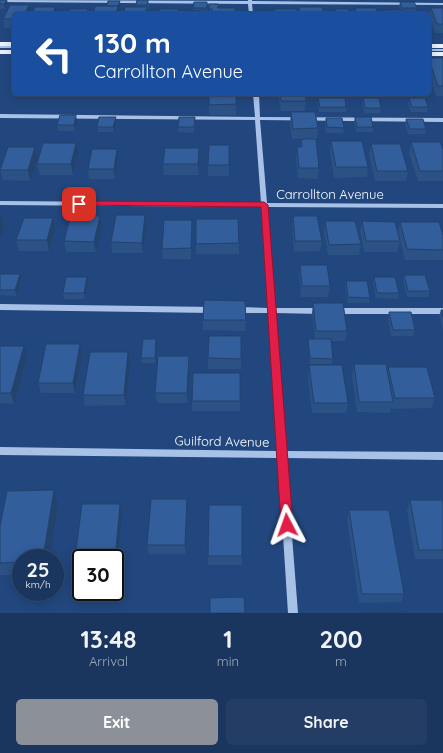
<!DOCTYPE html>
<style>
body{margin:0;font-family:Quicksand,sans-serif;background:#233d64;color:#f1f3f6;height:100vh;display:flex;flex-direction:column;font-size:15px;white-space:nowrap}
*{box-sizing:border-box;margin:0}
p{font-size:13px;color:#9fabbc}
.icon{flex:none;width:22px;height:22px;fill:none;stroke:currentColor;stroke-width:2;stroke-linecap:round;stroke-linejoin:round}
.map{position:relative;height:613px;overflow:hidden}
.side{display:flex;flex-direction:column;background:#1a355e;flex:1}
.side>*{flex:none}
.guide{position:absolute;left:12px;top:12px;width:419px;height:84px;border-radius:6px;box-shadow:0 2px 10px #0003,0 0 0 1px #385073;background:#1a4fa0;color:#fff;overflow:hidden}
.speed{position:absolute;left:12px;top:549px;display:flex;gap:8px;font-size:20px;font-weight:700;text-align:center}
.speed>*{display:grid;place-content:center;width:52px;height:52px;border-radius:50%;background:#1a355e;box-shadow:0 2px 10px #0003,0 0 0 1px #385073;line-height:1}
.speed small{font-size:10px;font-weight:400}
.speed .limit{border:2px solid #111;border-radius:6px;background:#fff;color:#111}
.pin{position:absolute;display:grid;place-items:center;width:34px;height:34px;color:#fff;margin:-17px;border-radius:8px;box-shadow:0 2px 6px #0006}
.me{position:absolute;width:44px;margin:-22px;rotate:356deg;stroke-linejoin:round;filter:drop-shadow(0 0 3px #0008)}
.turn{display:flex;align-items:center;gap:14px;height:84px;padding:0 16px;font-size:18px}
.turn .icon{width:52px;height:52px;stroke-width:2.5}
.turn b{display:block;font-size:28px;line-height:34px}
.eta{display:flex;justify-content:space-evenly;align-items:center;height:68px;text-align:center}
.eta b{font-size:24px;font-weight:700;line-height:28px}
.button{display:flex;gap:8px;margin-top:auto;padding:8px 16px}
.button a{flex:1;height:46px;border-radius:6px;background:#8c9099;color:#fff;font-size:16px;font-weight:700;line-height:46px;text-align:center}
.button a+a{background:#233d64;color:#f1f3f6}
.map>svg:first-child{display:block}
</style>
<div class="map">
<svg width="443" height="613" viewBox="0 0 443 613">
<rect width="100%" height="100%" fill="#22477e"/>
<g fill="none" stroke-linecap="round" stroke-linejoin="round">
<path fill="#a7c2e6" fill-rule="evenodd" d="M0 0 248 1V0H252V1L443 3V5L252 4 253 14H249L248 4 0 2Z
M0 46H14V48H0Z
M429 49H443V51H429Z
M253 94H259L260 117 443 118V122L260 120 267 203 443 204V208L267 207 275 308H321L325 311 321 314 275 313 286 451 443 452V460L286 458 298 613H288L278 458 0 455V447L277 451 268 313H237L233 310 237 307 268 308 261 207 0 205V201L261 203 255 120 0 118V114L255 117Z
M0 304 213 307 217 310 213 313 0 310Z
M335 308H443V314H335L331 311Z"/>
<path fill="#e9f0fd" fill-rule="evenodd" d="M0 42H14V46H0Z
M429 44H443V48H429Z
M0 50H14V54H0Z
M429 52H443V56H429Z"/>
</g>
<path fill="#2b5185" d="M0 0 8 4 5 9H0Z
M148 0 149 5 148 10H147V14H123L136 7V5Z
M272 0H293V1Z
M400 2 417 8 416 13H402L403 14H383L384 10H401L399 7Z
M209 4 218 8 235 14H209Z
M207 7V13L193 11V8Z
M355 8 377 14H355Z
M431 8H443V33H435L429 18Z
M14 14V28H5L3 19Z
M429 58H443V96H436L429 75Z
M209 94 236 104V115H209Z
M278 94H305L306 101 305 111H281Z
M318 98 346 107V112H319L318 103Z
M363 98 381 108 380 113H364L362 103Z
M409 98 428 107 427 112H411L408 103Z
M291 112 318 128 317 139H292L290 123Z
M195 117 194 133 178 132V127Z
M355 117 373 127V132H356L354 122Z
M326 118 344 128 343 133H326L325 123Z
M406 119 426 129 425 134H408L405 124Z
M77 121 74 131H58L57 125Z
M116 122 114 132H98L97 127Z
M301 139 319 168 318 179 298 178 296 157 297 147H300Z
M331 141 368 167 367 177 334 178 330 151Z
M411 142 443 149V181H418L409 153Z
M371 144 408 171 406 181H375L369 155Z
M229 145V176H208V165Z
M35 147 38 157 30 181 3 180 0 170Z
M78 153 73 175H40L37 164Z
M199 158V175H164L163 164Z
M118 159 115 179H89L88 169Z
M100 216 102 227 96 252H66L64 241Z
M293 216 322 241 320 251 294 252 292 227Z
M325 221 361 244 359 255H328L324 232Z
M362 221 398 233 400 222 443 235V260H405L399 237 400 241 397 252H364L360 232Z
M146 226 143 253H112L111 242Z
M55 229 49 251H19L16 240Z
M192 231 191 259H163L162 249Z
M239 243V254H196V244Z
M300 265 330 286 328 297H301L299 276Z
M0 274 21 279 17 296 0 295Z
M404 275 430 291 428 297H407L403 280Z
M374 277 399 293 398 299 376 298 373 282Z
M346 281 370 298 369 303H348L345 287Z
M88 282 85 299H64L63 293Z
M313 303 347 331 345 341H331L333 359 332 364H310L308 345V339H315L312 313Z
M441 310H443V330L439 316Z
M389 312 415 330 413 336H391L388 318Z
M203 320H246L245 331 203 330Z
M157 344 155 363H142L141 358Z
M0 346 27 357 14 404 0 403Z
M82 355 75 393H41L38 383Z
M208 358 241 359V369H208Z
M130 362 126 405 85 406 83 395Z
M354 364 387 370 388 367 435 398 432 408 392 409 391 407 390 413 357 412 352 375Z
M309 365 348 403 346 413H312L308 376Z
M189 366 188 403H157L155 393Z
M192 401H240V411H192Z
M54 490 58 504 21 558V575H0V526Z
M410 500H443V559H415L407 510Z
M120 504 122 514 118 559H115V558H81V559H78L76 550Z
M187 509 186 554H149L147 545Z
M349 510 404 594 401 602 359 603 347 520Z
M208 556H242V565H208Z"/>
<path fill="#23426c" d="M7 0 8 4 5 9 4 4Z
M120 1V6L119 11 118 6Z
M29 5 31 14H25Z
M118 6 119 14H116Z
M55 7 57 14H53Z
M76 115 77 121 74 131V125Z
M116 117V122L114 132 113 127Z
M76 143 78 153 73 175 71 164Z
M35 147 38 157 30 181 28 170Z
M199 148V175L198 164Z
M117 149 118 159 115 179 114 169Z
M1 215 4 226 0 238V219Z
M145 215 146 226 143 253 142 243Z
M100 216 102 227 96 252 94 242Z
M53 218 55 229 49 251 47 240Z
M192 220V231L191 259V248Z
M20 274 21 279 17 296 15 290Z
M87 277 88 282 85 299 84 293Z
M156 339 157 344 155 363V358Z
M80 344 82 355 75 393 73 383Z
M24 346 27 357 14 404 11 393Z
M128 352 130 362 126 405 124 395Z
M189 356V366L188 403 187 393Z
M54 490 58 504 50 558H43Z
M187 499V509L186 554 185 545Z
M120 504 122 514 118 559 116 549Z"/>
<path fill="#325e9b" stroke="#23426c" d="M0 0H7L4 4H0Z
M137 0H148L147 5H136Z
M108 1H120L118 6H107Z
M194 2H207V8H193Z
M400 2H414L417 8H402Z
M209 4H218V8H235V14H212V9H209Z
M10 5H29L25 14H14V19H3Z
M95 6H118L116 14H93Z
M35 7H55L53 14H32Z
M125 7H147L145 14H123Z
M299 7H322L324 14H300Z
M355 8H376L377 14H357Z
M431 8H443V24H437Z
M70 9H88L87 14H69Z
M159 9H178V14H158Z
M274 9H297V14H275Z
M335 9H348L350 14H332V12H336Z
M384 10H401L403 14H385Z
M186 11H205V14H186Z
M429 58H443V86H438L429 60Z
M209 94H236V104L209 105Z
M280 94H305L306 101H281Z
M318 98H345L346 107H320Z
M363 98H379L381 108H365Z
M409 98H425L428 107H412Z
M291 112H315L318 128 293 129Z
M60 115H76L74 125H57Z
M99 117H116L113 127H97Z
M179 117H195L194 127H178Z
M355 117H371L373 127H357Z
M326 118H342L344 128 327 127Z
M406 119H423L426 129H410Z
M301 139H316L319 168H299L297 147H302Z
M331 141H362L368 167H336Z
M411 142H440L443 149V171H420Z
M43 143H76L71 164H37Z
M371 144H400L408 171H377Z
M209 145H229V165H208Z
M8 147H35L28 170H0Z
M165 148H199L198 164H163Z
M92 149H117L114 169H88Z
M71 215 100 216 94 242 64 241Z
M116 215H145L142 243 111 242Z
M293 216H317L322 241H295Z
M24 218H53L47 240H16Z
M196 219H238L239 243 196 244Z
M164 220H192L191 248 162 249Z
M325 221H355L361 244 329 245Z
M362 221 395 222 400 241H366Z
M400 222H439L443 235V250L407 249Z
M300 265H327L330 286H302Z
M0 274H20L15 290H0Z
M404 275H425L430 291H408Z
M66 277H87L84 293H63Z
M374 277H395L399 293H377Z
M346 281H367L370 298 348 297Z
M204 300 245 301 246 320H203Z
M313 303H343L347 331H316Z
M441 310H443V318Z
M389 312H411L415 330H393Z
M209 336H241V359L208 358Z
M143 339H156L155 358H141Z
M308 339H331L333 359 310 358Z
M46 344H80L73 383H38Z
M0 346H24L11 393H0Z
M90 352H128L124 395H83Z
M158 356H189L187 393H155Z
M354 364H386L393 402H359Z
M309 365H342L348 403H314Z
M388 367H427L435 398H395Z
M193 373H240V401H192Z
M54 490 43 558H21V562L0 563V526L7 491Z
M151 499H187L185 545H147Z
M410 500H443V550H419Z
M82 504H120L116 549 76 550Z
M209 505H242V556H208Z
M349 510H389L404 594H362Z
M244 597 245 613H210V598Z
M407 612V613H361Z"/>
<path fill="#e11d48" stroke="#92132f" d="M79 201 264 202 268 205 293 525 291 529 287 531 283 529 281 525 261 207 76 205V202Z"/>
<g text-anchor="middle" stroke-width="4" stroke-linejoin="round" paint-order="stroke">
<g font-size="13" fill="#fff" stroke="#22477e">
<text x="330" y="199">Carrollton Avenue</text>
<text transform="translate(222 441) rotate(1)" y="5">Guilford Avenue</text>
</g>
</g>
</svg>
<div class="speed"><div>25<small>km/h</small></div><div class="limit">30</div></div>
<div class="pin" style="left:79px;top:204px;background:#d93025"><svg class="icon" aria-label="arrive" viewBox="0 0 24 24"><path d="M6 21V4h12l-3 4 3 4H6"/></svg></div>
<svg class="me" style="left:287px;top:525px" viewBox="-20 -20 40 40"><path d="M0-17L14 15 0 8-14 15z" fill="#e11d48" stroke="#fff" stroke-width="4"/></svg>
<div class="guide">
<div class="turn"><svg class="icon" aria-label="left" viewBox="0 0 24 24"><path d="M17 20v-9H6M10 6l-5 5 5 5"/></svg><div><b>130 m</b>Carrollton Avenue</div></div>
</div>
</div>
<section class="side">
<div class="eta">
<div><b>13:48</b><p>Arrival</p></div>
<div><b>1</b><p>min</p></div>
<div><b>200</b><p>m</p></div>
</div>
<div class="button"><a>Exit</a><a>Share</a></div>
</section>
